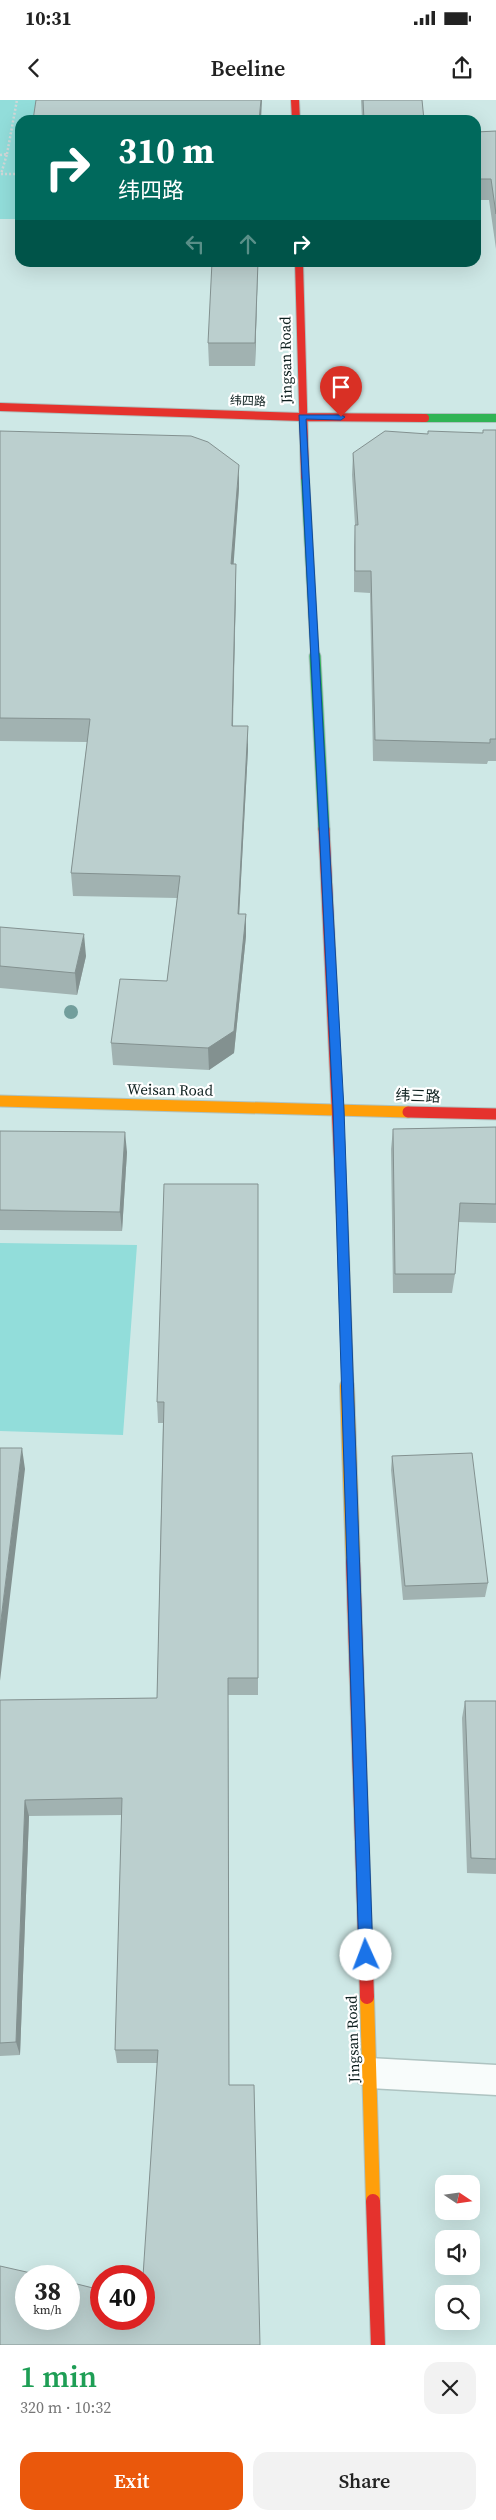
<!DOCTYPE html>
<meta charset="utf-8">
<style>
body{margin:0;font-family:"Source Serif 4","Noto Sans SC",serif;background:#f2f2f2;color:#222;height:100vh;display:flex;flex-direction:column;font-size:19px;white-space:nowrap}
*{box-sizing:border-box;margin:0}
p{font-size:16px;color:#767676}
.icon{flex:none;width:28px;height:28px;fill:none;stroke:currentColor;stroke-width:2;stroke-linecap:round;stroke-linejoin:round}
.map{position:relative;height:2245px;overflow:hidden}
.details{display:flex;flex-direction:column;background:#fff;flex:1}
.details>*{flex:none}
.hud{position:absolute;left:15px;top:15px;width:466px;height:152px;border-radius:15px;box-shadow:0 5px 20px #0002;background:#00695c;color:#fff;overflow:hidden}
.needle{width:32px;rotate:103deg}
.buttons{position:absolute;left:435px;top:2075px;display:grid;gap:10px}
.buttons a{display:grid;place-items:center;width:45px;height:45px;border-radius:10px;background:#fff;box-shadow:0 5px 20px #0002;font-size:25px}
.speed{position:absolute;left:15px;top:2165px;display:flex;gap:10px;font-size:25px;font-weight:700;text-align:center}
.speed>*{display:grid;place-content:center;width:65px;height:65px;border-radius:50%;background:#fff;box-shadow:0 5px 20px #0002;line-height:1}
.speed small{font-size:12px;font-weight:400}
.speed .limit{border:8px solid #d22;background:#fff;color:#111}
.pin{position:absolute;display:grid;place-items:center;width:42px;height:42px;color:#fff;margin:-51px -21px;border-radius:50% 50% 50% 0;rotate:-45deg;box-shadow:0 0 5px #0007}
.pin .icon{rotate:45deg}
.me{position:absolute;width:55px;margin:-28px;rotate:358deg;stroke-linejoin:round;filter:drop-shadow(0 0 4px #0008)}
.turn{display:flex;align-items:center;gap:18px;height:105px;padding:0 20px;font-size:22px}
.turn .icon{width:65px;height:65px;stroke-width:2.5}
.turn b{display:block;font-size:35px;line-height:42px}
.lanes{display:flex;align-items:center;height:48px;padding:0 20px;background:#0003;justify-content:center;gap:25px;direction:ltr}
.lanes .off{opacity:.35}
.round{display:grid;place-items:center;flex:none;width:52px;height:52px;border-radius:15px;background:#f2f2f2}
.headline{display:flex;align-items:center;justify-content:space-between;height:85px;padding:0 20px}
h1{font-size:30px;font-weight:600;line-height:38px;color:#1e9e55}
.action{display:flex;gap:10px;margin-top:auto;padding:10px 20px}
.action a{flex:1;height:58px;border-radius:15px;background:#ea580c;color:#fff;font-size:20px;font-weight:600;line-height:58px;text-align:center}
.action a+a{background:#f2f2f2;color:#222}
.status{display:flex;justify-content:space-between;align-items:center;height:35px;padding:0 25px;background:#fff;direction:ltr}
.status svg{height:14px;fill:currentColor}
header{display:flex;justify-content:space-between;align-items:center;height:65px;padding:0 20px;background:#fff;font-size:22px;font-weight:600}
.map>svg:first-child{display:block}
</style>
<div class="status"><b>10:31</b><svg viewBox="0 0 49 12"><path d="M0 12V9h3v3zM5 12V6h3v6zM10 12V3h3v9zM15 12V0h3v12zM26 1h20v11H26zM47 4h2v5h-2z"/></svg></div>
<header><svg class="icon" aria-label="back" viewBox="0 0 24 24"><path d="M15 5l-7 7 7 7"/></svg>Beeline<svg class="icon" aria-label="share" viewBox="0 0 24 24"><path d="M12 15V3M7 8l5-5 5 5M5 13v7h14v-7"/></svg></header>
<div class="map">
<svg width="496" height="2245" viewBox="0 0 496 2245">
<rect width="100%" height="100%" fill="#cee8e6"/>
<path fill="#92ddda" d="M0 0H214L213 20H20V119H0Z
M0 1143 137 1145 123 1335 0 1331Z"/>
<g fill="none" stroke-linecap="round" stroke-linejoin="round">
<defs>
<path id="lane" d="M369 1958 496 1965V1995L369 1988 359 1983 354 1973 359 1963Z"/>
<path id="fast-far1" d="M425 318H496
M305 377 315 557"/>
<path id="fast" d="M315 556 324 729"/>
<path id="slow-far1" d="M0 1001 408 1012
M342 1112 348 1287"/>
<path id="slow" d="M347 1286 353 1461
M367 1897 373 2101"/>
<path id="jam-far2" d="M295 0 296 20
M299 162 305 377
M0 307 302 317 425 318"/>
<path id="jam-far1" d="M324 729 342 1112
M408 1012 496 1014"/>
<path id="jam" d="M353 1461 367 1897
M373 2101 378 2245"/>
</defs>
<use href="#lane" stroke="#aec3c1" stroke-width="3"/>
<use href="#fast-far1" stroke="#aec3c1" stroke-width="10"/>
<use href="#fast" stroke="#aec3c1" stroke-width="13"/>
<use href="#slow-far1" stroke="#aec3c1" stroke-width="13"/>
<use href="#slow" stroke="#aec3c1" stroke-width="16"/>
<use href="#jam-far2" stroke="#aec3c1" stroke-width="10"/>
<use href="#jam-far1" stroke="#aec3c1" stroke-width="13"/>
<use href="#jam" stroke="#aec3c1" stroke-width="16"/>
<path stroke="#d1d8d8" stroke-width="2.5" stroke-dasharray="2 2" stroke-linecap="butt" d="M7 54 17 0
M0 55 7 54 1 74H20"/>
<use href="#lane" fill="#f8fcfb" fill-rule="evenodd"/>
<use href="#fast-far1" stroke="#30b455" stroke-width="8"/>
<use href="#fast" stroke="#30b455" stroke-width="11"/>
<use href="#slow-far1" stroke="#ff9f0a" stroke-width="11"/>
<use href="#slow" stroke="#ff9f0a" stroke-width="14"/>
<use href="#jam-far2" stroke="#e5322d" stroke-width="8"/>
<use href="#jam-far1" stroke="#e5322d" stroke-width="11"/>
<use href="#jam" stroke="#e5322d" stroke-width="14"/>
</g>
<circle fill="#729e9c" cx="71" cy="912" r="7"/>
<path fill="#a1b2b1" d="M361 0H422L424 20H362Z
M496 31V149L489 100H476V32Z
M258 162 255 266H209L208 243Z
M496 330V661H488L487 664 373 661 370 493 354 492V447L355 425 352 375 353 353 428 334 482 333Z
M0 331 239 388 233 464H236V487L233 626 248 649 239 814H246V836L234 953 209 970 113 965 111 943 167 881 177 798 73 796 71 773 87 642 0 641Z
M0 827 86 856 77 895 0 888Z
M496 1027V1123L458 1122 455 1174 452 1193H393L391 1049 393 1029Z
M0 1031 127 1052 122 1131 0 1130Z
M258 1084V1595H228L229 1985 144 2219 158 1963H117L115 1950 122 1715 29 1716 20 1955 0 1956V1600L157 1598 163 1323H158L157 1302Z
M392 1356 488 1483 485 1497 403 1500 391 1370Z
M465 1601H496V1774L467 1773 462 1618Z"/>
<path fill="#839190" d="M261 0H262L261 20H259Z
M258 162 255 266V243Z
M239 365V388L232 487 231 464Z
M236 464V487L232 649V626Z
M248 626V649L238 836V814Z
M246 814V836L234 953 209 970 208 948Z
M84 834 86 856 77 895 75 873Z
M125 1032 127 1052 122 1131 120 1112Z
M22 1348 25 1369 0 1581V1528Z
M25 1700 29 1716 20 1955 16 1942Z"/>
<path fill="#bbcfce" stroke="#839190" d="M36 0H261L259 20H33Z
M363 0H422L424 20H364Z
M496 31V114L491 79H476V32Z
M212 162H258L255 243H208Z
M483 330H496V639H490V643L375 640 371 471H355V425H358L353 353 385 331 428 334V331L483 333Z
M0 331 191 336 208 342 239 365 231 464H236L232 626H248L238 814H246L234 931 208 948 111 943 120 879 167 881 180 776 71 773 90 619 0 618Z
M0 827 84 834 75 873 0 866Z
M496 1027V1104L460 1103 455 1174H395L393 1029Z
M0 1031 125 1032 120 1112 0 1110Z
M164 1084H258V1578H228L229 1985H254L260 2245H0V2166L44 2176H26V2219H69V2182L101 2190V2219H144V2176H143L158 1950H115L122 1698 25 1700 16 1942 0 1943V1600L157 1598 164 1302H157Z
M0 1348H22L0 1528Z
M472 1353 488 1483 405 1486 392 1356Z
M465 1601H496V1759L471 1758Z"/>
<path fill="#1a73e8" stroke="#114b97" d="M299 315H341L345 317 341 320 306 319 344 1009 373 1855 371 1860 366 1862 361 1860 359 1855 333 1009Z"/>
<g text-anchor="middle" stroke-width="4.5" stroke-linejoin="round" paint-order="stroke">
<g font-size="12" fill="#0d1f1e" stroke="#fff">
<text transform="translate(248 301) rotate(2)" y="4">纬四路</text>
</g>
<g font-size="15" fill="#0d1f1e" stroke="#fff">
<text transform="translate(286 260) rotate(-91)" y="5">Jingsan Road</text>
<text transform="translate(170 990) rotate(1)" y="5">Weisan Road</text>
<text transform="translate(418 996) rotate(2)" y="5">纬三路</text>
<text transform="translate(353 1939) rotate(-92)" y="5">Jingsan Road</text>
</g>
</g>
</svg>
<div class="buttons">
<a><svg class="needle" viewBox="-14 -14 28 28"><path d="M0-13l5 13h-10z" fill="#e53935"/><path d="M0 13l5-13h-10z" fill="#767676"/></svg></a>
<a><svg class="icon" aria-label="sound" viewBox="0 0 24 24"><path d="M4 9h4l5-4v14l-5-4H4zM17 9q2 3 0 6"/></svg></a>
<a><svg class="icon" aria-label="search" viewBox="0 0 24 24"><circle cx="10" cy="10" r="6"/><path d="M15 15l6 6"/></svg></a>
</div>
<div class="speed"><div>38<small>km/h</small></div><div class="limit">40</div></div>
<div class="pin" style="left:341px;top:317px;background:#d93025"><svg class="icon" aria-label="arrive" viewBox="0 0 24 24"><path d="M6 21V4h12l-3 4 3 4H6"/></svg></div>
<svg class="me" style="left:366px;top:1855px" viewBox="-20 -20 40 40"><circle r="19" fill="#fff"/><path d="M0-13L10 11 0 6-10 11z" fill="#1a73e8"/></svg>
<div class="hud">
<div class="turn"><svg class="icon" aria-label="right" viewBox="0 0 24 24"><path d="M7 20v-9h11M14 6l5 5-5 5"/></svg><div><b>310 m</b>纬四路</div></div>
<div class="lanes"><svg class="icon off" aria-label="left" viewBox="0 0 24 24"><path d="M17 20v-9H6M10 6l-5 5 5 5"/></svg><svg class="icon off" aria-label="ahead" viewBox="0 0 24 24"><path d="M12 20V5M6 11l6-6 6 6"/></svg><svg class="icon" aria-label="right" viewBox="0 0 24 24"><path d="M7 20v-9h11M14 6l5 5-5 5"/></svg></div>
</div>
</div>
<section class="details">
<div class="headline"><div><h1>1 min</h1><p>320 m · 10:32</p></div><a class="round"><svg class="icon" aria-label="close" viewBox="0 0 24 24"><path d="M6 6l12 12M18 6L6 18"/></svg></a></div>
<div class="action"><a>Exit</a><a>Share</a></div>
</section>
